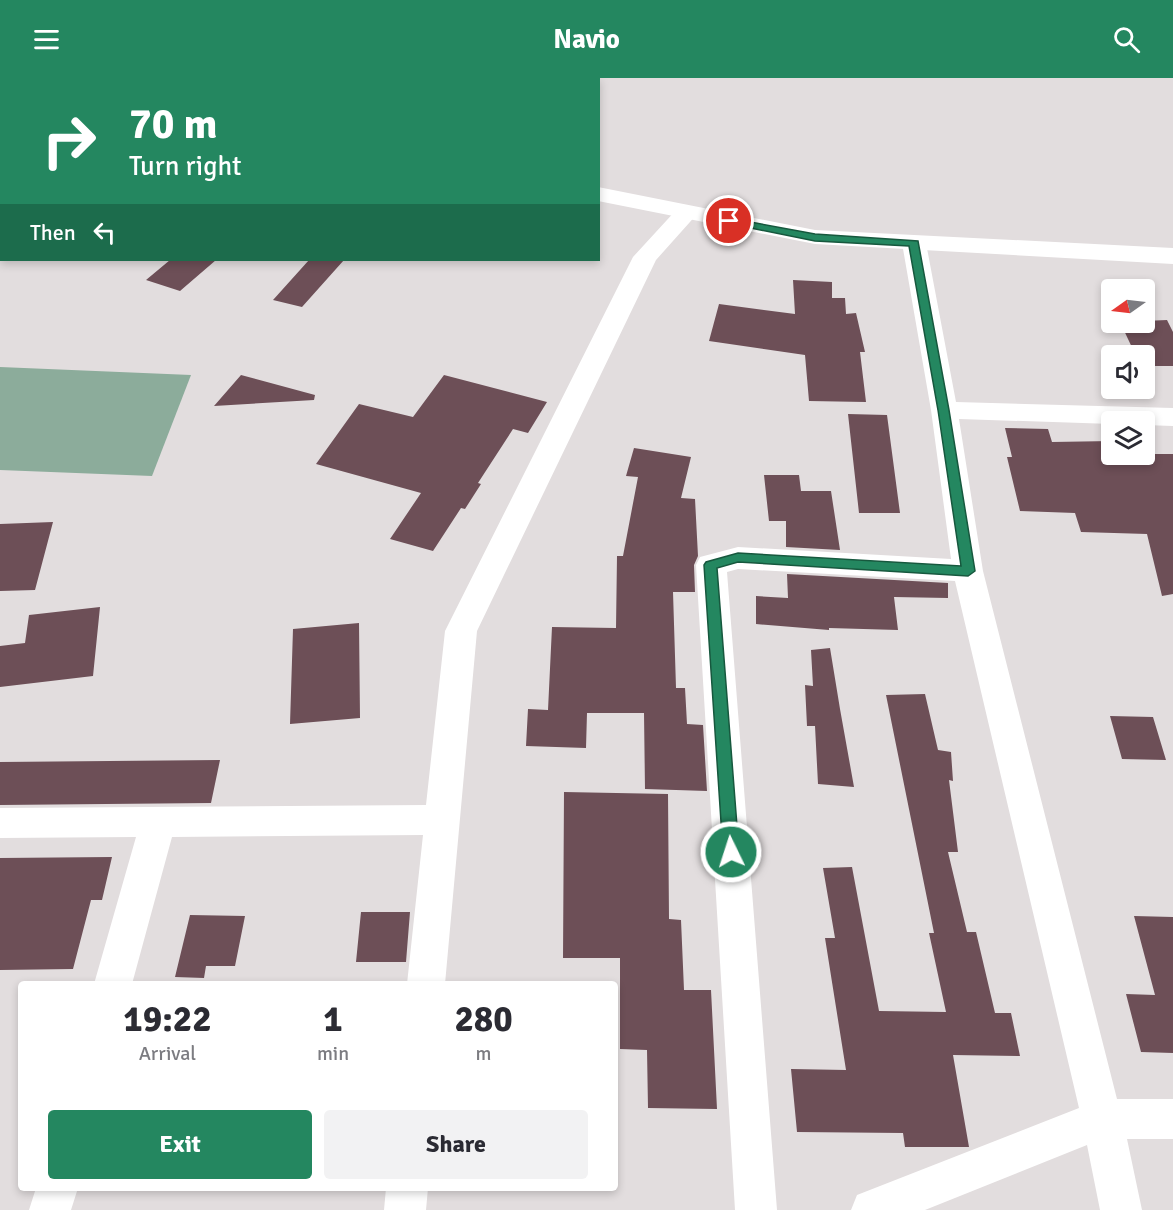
<!DOCTYPE html>
<style>
body{margin:0;font-family:Signika,sans-serif;background:#f2f2f3;color:#2b2b33;height:100vh;display:flex;flex-direction:column;font-size:22px;white-space:nowrap}
*{box-sizing:border-box;margin:0}
p{font-size:20px;color:#7c7c81}
.icon{flex:none;width:33px;height:33px;fill:none;stroke:currentColor;stroke-width:2;stroke-linecap:round;stroke-linejoin:round}
.map{position:relative;flex:1;overflow:hidden}
.drawer{position:absolute;left:18px;top:903px;width:600px;height:210px;display:flex;flex-direction:column;background:#fff;border-radius:6px;box-shadow:0 3px 9px #0003}
.drawer>*{flex:none}
.banner{position:absolute;left:0px;top:0px;width:600px;height:183px;box-shadow:0 3px 9px #0003;background:#248760;color:#fff;overflow:hidden}
.needle{width:39px;rotate:256deg}
.tools{position:absolute;left:1101px;top:201px;display:grid;gap:12px}
.tools a{display:grid;place-items:center;width:54px;height:54px;border-radius:6px;background:#fff;box-shadow:0 3px 9px #0003;font-size:30px}
.pin{position:absolute;display:grid;place-items:center;width:51px;height:51px;color:#fff;margin:-26px;border:3px solid #fff;border-radius:50%;box-shadow:0 2px 6px #0007}
.me{position:absolute;width:66px;margin:-33px;rotate:356deg;stroke-linejoin:round;filter:drop-shadow(0 0 4px #0008)}
.turn{display:flex;align-items:center;gap:21px;height:126px;padding:0 30px;font-size:27px}
.turn .icon{width:78px;height:78px;stroke-width:2.5}
.turn b{display:block;font-size:42px;line-height:51px}
.then{display:flex;align-items:center;height:57px;padding:0 30px;background:#0003;gap:12px;font-size:22px}
.eta{display:flex;justify-content:space-evenly;align-items:center;height:102px;text-align:center}
.eta b{font-size:36px;font-weight:700;line-height:42px}
.action{display:flex;gap:12px;margin-top:auto;padding:12px 30px}
.action a{flex:1;height:69px;border-radius:6px;background:#248760;color:#fff;font-size:24px;font-weight:700;line-height:69px;text-align:center}
.action a+a{background:#f2f2f3;color:#2b2b33}
header{display:flex;justify-content:space-between;align-items:center;height:78px;padding:0 30px;background:#248760;color:#fff;font-size:27px;font-weight:700}
.map>svg:first-child{display:block}
</style>
<header><svg class="icon" aria-label="menu" viewBox="0 0 24 24"><path d="M4 6h16M4 12h16M4 18h16"/></svg>Navio<svg class="icon" aria-label="search" viewBox="0 0 24 24"><circle cx="10" cy="10" r="6"/><path d="M15 15l6 6"/></svg></header>
<div class="map">
<svg width="1173" height="1132" viewBox="0 0 1173 1132">
<rect width="100%" height="100%" fill="#e2ddde"/>
<path fill="#8cac9b" d="M0 289 191 297 152 398 0 392Z"/>
<path fill="#6d4f57" d="M170 182H216L180 213 146 202Z
M309 182H344L302 229 273 222Z
M793 202 832 204V220H845L846 236 856 235 865 274H860L866 324 809 323 805 277 709 263 719 226 795 236Z
M1167 242 1173 254V288H1144V278H1136L1120 244Z
M241 297 315 317 314 322 214 328Z
M444 297 547 324 528 355 513 351 478 405 481 406 465 431 461 430 433 473 390 461 421 415 316 386 359 326 413 339Z
M848 336 887 337 900 435H859Z
M1005 350 1048 351 1052 364 1112 363V376H1173V516L1162 518 1147 456 1081 454 1075 435 1020 433 1007 379H1012Z
M634 370 691 379 681 420 695 421 698 478 694 487 695 514H673L676 610H685L687 646 703 647 707 713 645 711 644 635H587L586 670 526 668 528 631 548 632 552 549 616 550 617 478H623L638 399 626 398Z
M764 397H799L801 413H831L840 472 786 469V443H769Z
M53 444 35 512 0 513V446Z
M787 496 948 505V520L894 519 898 552 829 550V552L756 546V518L788 520Z
M100 529 93 598 0 609V568L25 565 29 537Z
M359 545 360 640 290 646 293 551Z
M830 570 840 631 854 709 818 706 815 648H807L805 607 813 608 811 572Z
M925 616 938 672 951 674 953 703 949 702 958 774H948L967 854H976L995 935H1011L1020 978 953 977 969 1069H905L903 1055 797 1054 791 991 846 992 825 860H835L823 790 852 789 879 933 946 934 929 855H934L886 617Z
M1110 638 1153 639 1166 682 1122 681Z
M220 682 211 725 0 727V684Z
M564 714 668 716 669 841 681 842 684 912H711L717 1031 648 1030 647 972 620 971V880H563Z
M112 779 102 822H91L73 891 0 892V780Z
M361 834H410L406 884H356Z
M190 837 245 838 235 888H206L204 900 175 899Z
M1134 838 1173 839V975L1141 974 1126 916 1155 917Z"/>
<g fill="none" stroke-linecap="round" stroke-linejoin="round">
<path fill="#fff" fill-rule="evenodd" d="M686 128 694 130 698 135 656 182 477 553 445 906H407L423 757 172 759 132 906H94L136 759 0 760V730L426 727 445 553 633 179 678 130Z
M914 158 922 160 926 165 956 324 1173 330V348L1144 347V344H1112V346L959 341 983 493 1117 1021H1173V1061H1127L1142 1132H1100L1087 1067 925 1132H851L857 1117 1079 1030 955 503 738 491 727 494 777 1132H735L696 487 700 479 738 469 951 481 931 332 902 165 906 160Z
M36 1110H78L71 1132H29Z
M386 1110H428L426 1132H384Z"/>
<path fill="#fff" fill-rule="evenodd" d="M71 0H98L99 2H72Z
M598 109 815 152 1173 170V186L815 166 598 123Z"/>
</g>
<path fill="#248760" stroke="#17583e" stroke-width="1.5" d="M729 140 815 156 918 163 949 332 975 493 968 498 738 484 717 490 739 774 736 778 731 780 725 778 723 774 704 487 706 484 738 475 961 488 938 332 909 168 815 163 726 145 724 143Z"/>
</svg>
<div class="tools">
<a><svg class="needle" viewBox="-14 -14 28 28"><path d="M0-13l5 13h-10z" fill="#e53935"/><path d="M0 13l5-13h-10z" fill="#7c7c81"/></svg></a>
<a><svg class="icon" aria-label="sound" viewBox="0 0 24 24"><path d="M4 9h4l5-4v14l-5-4H4zM17 9q2 3 0 6"/></svg></a>
<a><svg class="icon" aria-label="layers" viewBox="0 0 24 24"><path d="M12 4l9 5-9 5-9-5zM3 14l9 5 9-5"/></svg></a>
</div>
<div class="pin" style="left:729px;top:143px;background:#d93025"><svg class="icon" aria-label="arrive" viewBox="0 0 24 24"><path d="M6 21V4h12l-3 4 3 4H6"/></svg></div>
<svg class="me" style="left:731px;top:774px" viewBox="-20 -20 40 40"><circle r="17" fill="#248760" stroke="#fff" stroke-width="3"/><path d="M0-11L8 9 0 5-8 9z" fill="#fff"/></svg>
<div class="banner">
<div class="turn"><svg class="icon" aria-label="right" viewBox="0 0 24 24"><path d="M7 20v-9h11M14 6l5 5-5 5"/></svg><div><b>70 m</b>Turn right</div></div>
<div class="then">Then<svg class="icon" aria-label="left" viewBox="0 0 24 24"><path d="M17 20v-9H6M10 6l-5 5 5 5"/></svg></div>
</div>
<section class="drawer">
<div class="eta">
<div><b>19:22</b><p>Arrival</p></div>
<div><b>1</b><p>min</p></div>
<div><b>280</b><p>m</p></div>
</div>
<div class="action"><a>Exit</a><a>Share</a></div>
</section>
</div>
